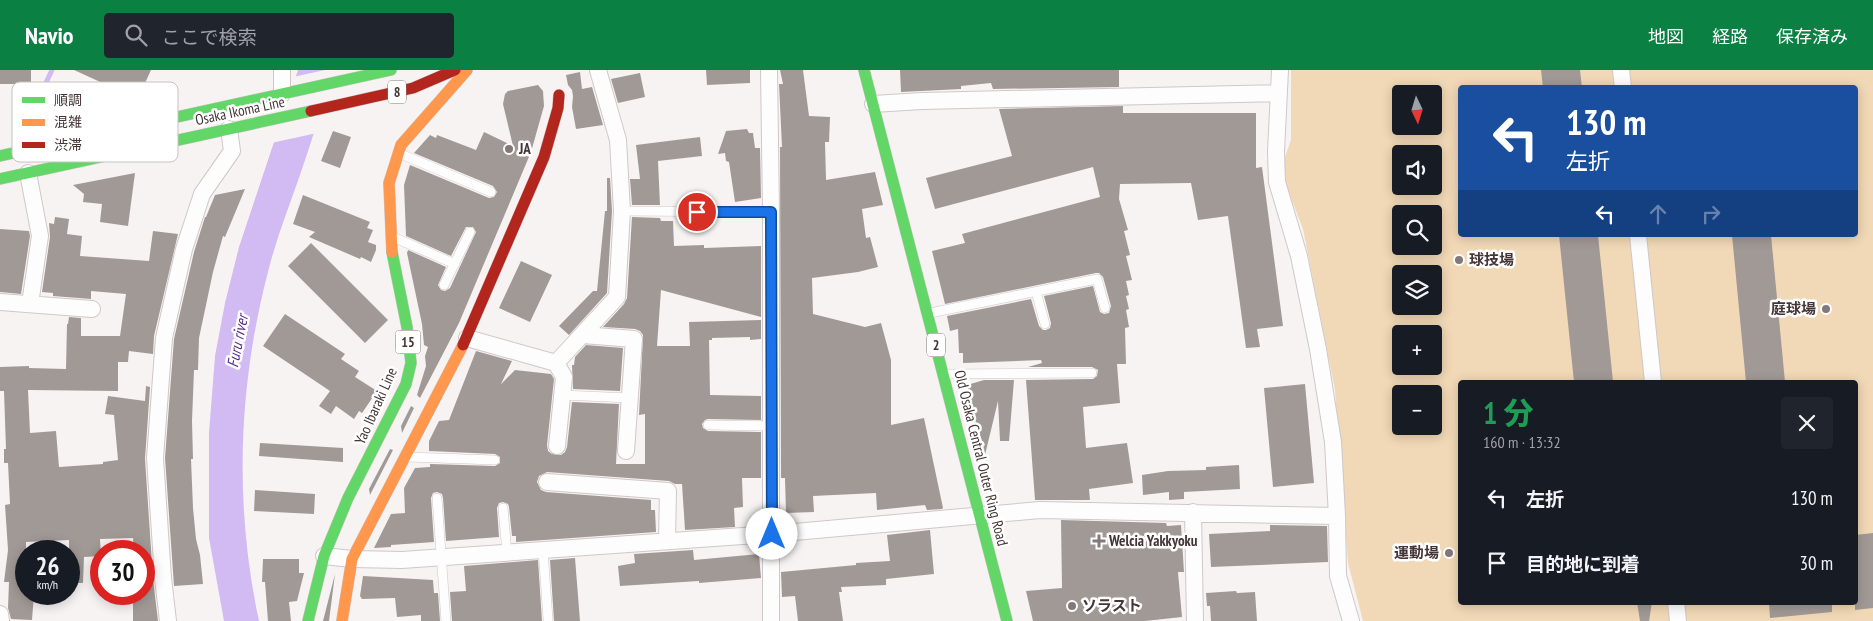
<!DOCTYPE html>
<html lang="ja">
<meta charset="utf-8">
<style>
body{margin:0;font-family:"PT Sans Narrow","Noto Sans JP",sans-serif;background:#20242c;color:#f1f3f6;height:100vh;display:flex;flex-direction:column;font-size:19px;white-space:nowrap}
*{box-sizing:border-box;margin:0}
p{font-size:16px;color:#9ea1a6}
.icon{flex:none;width:28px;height:28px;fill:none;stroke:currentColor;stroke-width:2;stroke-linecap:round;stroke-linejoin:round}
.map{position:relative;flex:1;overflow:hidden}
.sheet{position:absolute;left:1458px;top:310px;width:400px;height:225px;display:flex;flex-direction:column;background:#171b24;border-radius:5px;box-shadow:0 2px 12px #0003}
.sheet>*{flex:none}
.banner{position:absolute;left:1458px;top:15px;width:400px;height:152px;border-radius:5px;box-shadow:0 2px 12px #0003;background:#1a4fa0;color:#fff;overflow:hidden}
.needle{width:32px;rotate:176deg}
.fabs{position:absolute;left:1392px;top:15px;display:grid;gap:10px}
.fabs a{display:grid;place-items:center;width:50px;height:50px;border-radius:5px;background:#171b24;box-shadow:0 2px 12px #0003;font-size:25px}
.speed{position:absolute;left:15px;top:470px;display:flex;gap:10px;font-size:25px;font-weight:700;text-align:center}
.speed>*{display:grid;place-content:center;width:65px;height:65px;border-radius:50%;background:#171b24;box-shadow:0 2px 12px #0003;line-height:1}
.speed small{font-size:12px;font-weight:400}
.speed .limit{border:8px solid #d22;background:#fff;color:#111}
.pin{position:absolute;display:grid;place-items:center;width:42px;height:42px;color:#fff;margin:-21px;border:2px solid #fff;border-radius:50%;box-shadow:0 1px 5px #0007}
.me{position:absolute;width:55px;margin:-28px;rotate:0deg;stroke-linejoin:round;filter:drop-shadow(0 0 4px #0008)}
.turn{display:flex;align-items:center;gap:18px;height:105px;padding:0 25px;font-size:22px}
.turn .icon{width:65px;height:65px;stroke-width:2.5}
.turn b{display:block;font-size:35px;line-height:42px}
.lanes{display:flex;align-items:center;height:48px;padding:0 25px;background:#0003;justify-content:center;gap:25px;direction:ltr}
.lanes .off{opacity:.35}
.round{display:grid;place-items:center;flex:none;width:52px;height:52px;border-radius:5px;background:#20242c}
.summary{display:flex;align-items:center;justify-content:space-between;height:85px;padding:0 25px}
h1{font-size:30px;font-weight:800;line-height:38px;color:#1e9e55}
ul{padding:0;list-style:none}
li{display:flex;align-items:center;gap:15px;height:65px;padding:0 25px}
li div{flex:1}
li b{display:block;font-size:19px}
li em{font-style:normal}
header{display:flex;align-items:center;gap:30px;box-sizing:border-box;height:70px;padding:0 25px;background:#0b8043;color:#fff}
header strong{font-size:24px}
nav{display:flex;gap:28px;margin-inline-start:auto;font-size:18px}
.search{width:350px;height:45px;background:#20242c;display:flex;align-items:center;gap:12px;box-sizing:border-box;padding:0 18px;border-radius:5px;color:#9ea1a6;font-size:19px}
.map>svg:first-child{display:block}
</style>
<header>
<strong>Navio</strong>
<div class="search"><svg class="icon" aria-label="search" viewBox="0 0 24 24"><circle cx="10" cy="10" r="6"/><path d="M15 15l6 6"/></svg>ここで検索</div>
<nav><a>地図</a><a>経路</a><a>保存済み</a></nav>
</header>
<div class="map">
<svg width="1873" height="551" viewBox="0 0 1873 551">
<rect width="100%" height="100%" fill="#f8f3f3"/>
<path fill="#f1d8b6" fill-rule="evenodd" d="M1291 0H1873V551H1363L1348 493 1335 320 1303 159 1286 115 1284 90 1291 70ZM1460 18H1855V165H1460ZM1401 24H1434V56H1401ZM1401 84H1434V116H1401ZM1401 144H1434V176H1401ZM1401 204H1434V236H1401ZM1401 264H1434V296H1401ZM1460 312H1855V532H1460ZM1401 324H1434V356H1401Z"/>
<path fill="#d2baf2" d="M298 0H333C323 35 312 70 300 105 289 137 276 169 268 202 238 317 234 435 259 551H224L209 468V363L215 286 225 233 239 177Z"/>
<path fill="#f8f3f3" d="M325 0H336L317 63 271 73 293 7Z"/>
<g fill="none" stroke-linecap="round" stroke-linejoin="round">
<path stroke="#d2baf2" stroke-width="5" d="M15 74 23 62 52 0"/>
</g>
<path fill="#a19996" d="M0 0H31V14H0Z
M74 0H151L136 33 118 25 120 21Z
M706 0H750V13L707 15Z
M780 0H803L809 46 830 47 829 72H825L826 110 875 102 883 135 862 139 866 168 870 167 878 197 858 202 812 208 813 244 865 257 881 253 891 290V355L924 348 943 438 942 439 927 440 925 435 877 440 876 423 813 426 814 442 786 443 785 408H781L780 77H782L779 14H783Z
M900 0H1119V17L993 19 991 13 961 16V19L901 22Z
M1541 0H1580L1582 18H1543Z
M580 2 582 19 592 17 603 55 576 59 572 37 573 26 572 20 568 15 566 5Z
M640 3 645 27 618 33 611 9Z
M538 15 543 21 544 36 531 82 459 253 420 328 417 325 426 296 425 286 428 277 424 275 422 254 407 183 408 180 446 197 438 215 441 220 445 221 450 218 476 162 473 157H466L451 186 406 166 404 115 410 95 489 128 494 127 497 122 493 116 414 83 430 65 436 68 437 65 476 80 484 62 513 76 503 34 505 24 508 21Z
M1123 36V43H1256V98L1262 97 1283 256 1257 259 1260 277 1246 278 1228 146 1198 150 1191 113 1120 114 1119 129 1128 160 1124 161 1130 185 1126 186 1132 210 1126 211 1129 225 1126 226 1129 239 1126 240 1129 257 1125 258 1126 294H1117L1120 333 1083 337 1086 378 1127 373 1133 413 1089 419 1090 430H1035L1026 310 1093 309 1097 306 1098 300 1092 297H1028L1042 293 1041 290 963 293V283H959L958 259 950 261 947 246 1031 229 1039 256 1043 260H1046L1050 258 1051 253 1044 226 1093 216 1100 242 1104 244 1109 243 1111 236 1103 207 1099 203H1096L945 234 932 181 965 173 962 164 1100 127 1093 97 935 139 926 108 1012 86 999 39Z
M747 59 749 63H753L755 78H760L761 128 735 132 729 92 726 91 725 83 718 84 726 61Z
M333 61 351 67 340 98 321 91Z
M700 67 702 86 658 91 660 135H632L630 109H640L636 75Z
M135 103 128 156 100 152 102 134 83 132 84 124 73 115Z
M607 108H610L612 141 607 223 569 265 559 256 593 221H597L605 141H607Z
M245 119 225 167 223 166 213 202 199 268 198 300H194L192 351 193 389H191L193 438 196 469 200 485 203 514 174 516 165 388 174 269 194 182 205 147H206L215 125Z
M303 125 370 152 367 158 373 160 368 172 376 175V180L371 192 361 187 360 189 309 167 315 162 293 154Z
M55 147 69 149 67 164 82 166 80 186 149 191 153 161 178 164 154 266 153 284 129 281 128 292H118V321L28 320 30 363 56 361 59 397 103 394V392L118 390 114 345 105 344 108 326 145 331 146 316 150 317 145 389 153 509 158 551H133V524H144V481H134L133 468 100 469 101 486 84 487 83 513H69V470L26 472V524H34L32 550 11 549 8 538 9 512H4L8 480 5 435 10 434 8 393H4V379H6L4 321H0V297L29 296V298L66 299 67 254H68L69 247 81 248V266H120L126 224 91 221V229L53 226V223L42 222 50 167 49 153 54 154Z
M632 147 660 148 661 151H673L674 176 704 175V178L761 176V247L661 220 657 276H690L689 252 761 250V269L750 270V267L712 268V270H709L710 325 761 326V350L708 349 705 350 702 354 703 358 708 361 761 362V408H742L743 437 734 438 735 457 685 460 682 414H675L669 411 547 402 539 406 537 412 541 420 546 422 651 430V440H655L656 462 516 472V466H512L509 437 508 434 503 432 499 433 497 438 499 467 446 471 443 428 442 424 437 422 433 423 431 428 434 472 391 475V477L374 478 391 444 405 443 404 418 415 398 430 397V394L495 396 500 393V387L495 384 429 381V371L439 351 449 350 476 281 512 291 501 314 515 300 551 304 554 309 547 375 548 381 552 384 561 385 565 382 567 377 572 332 619 334 616 394H645V344L639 345 643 265 640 261 635 259 603 257 624 234 627 228Z
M0 159 29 161 30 166 21 224 0 222Z
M1559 165H1598L1613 312H1574Z
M1732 165H1771L1785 312H1746Z
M311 173 388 250 365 273 288 196Z
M521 191 552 205 530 252 499 238Z
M285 244 345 284 341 289 359 301 355 307 377 321 362 343 359 341 354 349 336 336 331 344 319 336 330 321 263 276Z
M586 275 623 278 620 321 573 319 572 295H574L575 287Z
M984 310H1014L1009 371H1000L998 331 984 389 967 315Z
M1305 314 1314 413 1273 417 1264 318Z
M411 336 414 338 402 363 401 356Z
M260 373 343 378V392L259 386Z
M390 379 393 380 370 425 369 419Z
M1239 395 1240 419 1184 422V429L1169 430V422L1143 425 1142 405 1168 401 1206 400V397Z
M255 420 315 424 314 444 254 441Z
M1061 450 1166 453 1167 456 1181 455 1184 502H1178L1182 547 1145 551H1033L1026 521 1062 518Z
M1270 455 1327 456 1328 492 1211 497 1209 464 1270 461Z
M930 460 934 504 886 509V515L841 517 842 522H839L843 551H798L795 526 782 527 781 502 856 495V493L890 491 887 465Z
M1873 463V538L1855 540V465Z
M693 480 694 490 759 484 761 508 699 513V511L620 516 618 496 635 493 634 484Z
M575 488 580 551H554L550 490Z
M263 489H299V503H304L297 531 289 532 291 551H268L265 512H262Z
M538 490 542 551H452L450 522 466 521 464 496Z
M335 504 329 551H323Z
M363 506 433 510 434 523H438L440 551H421V545L397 547 395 528 362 529 360 526Z
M1236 521 1237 523 1255 522 1257 551H1211L1210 536H1207L1206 523Z
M1637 532H1652L1649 551H1640Z
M1769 532H1832V542L1770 548Z"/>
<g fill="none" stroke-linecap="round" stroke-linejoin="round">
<defs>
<path id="lane" d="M401 84 491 122
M622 141 771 142
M393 167 455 194
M444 215 470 162
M1036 222 1045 254
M930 243 1097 209 1105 238
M945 304 1092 303
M562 325 630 328
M708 355 772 356
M408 387 495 390
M437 428 446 551
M503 438 507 483
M543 480 548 549"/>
<path id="street" d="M769 0 771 142V551
M1280 0 1276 82 1277 112 1299 186 1318 279 1333 372 1337 446
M1621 0 1623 18
M282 24V0
M873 34 922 31 1278 23
M28 103 40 166 30 234
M1638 165 1653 312
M0 232 92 239
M583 265 634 269 626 381
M467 268 556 293 617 227 622 141 618 70 598 0
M556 293 564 307 557 376
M547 412 668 421 667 471
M1193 442 1195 551
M324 486 352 489 402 490 772 464 1040 440 1337 446 1338 506 1351 551
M1676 532 1678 551
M0 544 1 551
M168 551 163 508 155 388 164 268 184 179 202 124 232 81 229 59"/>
<path id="fast" d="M864 0 1007 551
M0 86 391 0
M0 109 311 41
M308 551 324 486 348 428 406 314 411 293 407 257 392 182"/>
<path id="slow" d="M392 182 389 113 401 75 467 0
M342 551 352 489 463 275"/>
<path id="jam" d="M311 41 413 18 455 0
M463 275 544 87 558 38 559 25"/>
</defs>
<use href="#lane" stroke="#d0c7c8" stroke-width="10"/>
<use href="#street" stroke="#d0c7c8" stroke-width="18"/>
<use href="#fast" stroke="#d0c7c8" stroke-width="12"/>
<use href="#slow" stroke="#d0c7c8" stroke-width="12"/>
<use href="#jam" stroke="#d0c7c8" stroke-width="12"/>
<use href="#lane" stroke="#fefdfd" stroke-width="9"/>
<use href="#street" stroke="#fefdfd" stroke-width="16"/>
<use href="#fast" stroke="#63d668" stroke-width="11"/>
<use href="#slow" stroke="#ff974d" stroke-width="11"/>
<use href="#jam" stroke="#b3261e" stroke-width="11"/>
</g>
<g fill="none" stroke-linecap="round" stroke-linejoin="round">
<defs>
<path id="route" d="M697 142H771L772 464"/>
</defs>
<use href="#route" stroke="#114b97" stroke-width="12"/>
<use href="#route" stroke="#1a73e8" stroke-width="9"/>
</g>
<g fill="#847879" stroke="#fff" stroke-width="2">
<circle cx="509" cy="79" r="5"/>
<circle cx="1459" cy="190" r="5"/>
<circle cx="1826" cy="239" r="5"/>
<path d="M1096.5 463.5h5v5h5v5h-5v5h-5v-5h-5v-5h5z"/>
<circle cx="1449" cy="483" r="5"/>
<circle cx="1072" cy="536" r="5"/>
</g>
<g text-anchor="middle" stroke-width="5" stroke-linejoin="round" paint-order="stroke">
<g fill="#fff" stroke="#7d7273" stroke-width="1">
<rect x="388" y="10.5" width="18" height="23" rx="4"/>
<rect x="395.5" y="260.5" width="25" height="23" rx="4"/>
<rect x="927" y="263.5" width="18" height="23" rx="4"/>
</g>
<g font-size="14" font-weight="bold" fill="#453537">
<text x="397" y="27">8</text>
<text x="408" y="277">15</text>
<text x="936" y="280">2</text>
</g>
<g font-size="15" fill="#453537" stroke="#fff">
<text transform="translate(240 41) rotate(-12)" y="5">Osaka Ikoma Line</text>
<text transform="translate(376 336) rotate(-66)" y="5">Yao Ibaraki Line</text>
<text transform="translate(981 388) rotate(76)" y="5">Old Osaka Central Outer Ring Road</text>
</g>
<g font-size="15" font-weight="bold" fill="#453537" stroke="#fff" text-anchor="start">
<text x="519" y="84">JA</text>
<text x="1469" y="195">球技場</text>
<text x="1816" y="244" text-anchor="end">庭球場</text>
<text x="1109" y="476">Welcia Yakkyoku</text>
<text x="1439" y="488" text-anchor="end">運動場</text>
<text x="1082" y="541">ソラスト</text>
</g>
<g font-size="16" font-style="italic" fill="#562b87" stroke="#fff">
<text transform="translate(237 271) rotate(-79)" y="6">Furu river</text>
</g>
</g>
<rect x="12" y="12" width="166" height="80" rx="8" fill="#fff" stroke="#c7c2c3" stroke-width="1"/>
<rect x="22" y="27" width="23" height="6" fill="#63d668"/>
<rect x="22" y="49" width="23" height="7" fill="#ff974d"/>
<rect x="22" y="72" width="23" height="6" fill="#b3261e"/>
<g font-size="14" fill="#453537">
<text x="54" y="35">順調</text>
<text x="54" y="57">混雑</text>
<text x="54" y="80">渋滞</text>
</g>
</svg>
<div class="fabs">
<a><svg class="needle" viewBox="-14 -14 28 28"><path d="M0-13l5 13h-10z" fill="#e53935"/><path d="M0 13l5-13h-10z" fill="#9ea1a6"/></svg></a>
<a><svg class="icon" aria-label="sound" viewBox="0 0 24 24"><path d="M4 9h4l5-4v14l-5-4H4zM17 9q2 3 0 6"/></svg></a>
<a><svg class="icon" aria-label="search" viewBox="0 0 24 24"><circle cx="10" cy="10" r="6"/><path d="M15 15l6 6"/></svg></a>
<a><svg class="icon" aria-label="layers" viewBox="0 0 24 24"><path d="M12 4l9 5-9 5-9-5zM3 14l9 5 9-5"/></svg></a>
<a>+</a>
<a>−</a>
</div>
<div class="speed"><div>26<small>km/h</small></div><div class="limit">30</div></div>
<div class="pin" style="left:697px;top:142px;background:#d93025"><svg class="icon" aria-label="arrive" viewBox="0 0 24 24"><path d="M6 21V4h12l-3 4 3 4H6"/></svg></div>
<svg class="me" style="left:772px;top:464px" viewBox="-20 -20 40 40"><circle r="19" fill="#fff"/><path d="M0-13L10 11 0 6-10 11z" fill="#1a73e8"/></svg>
<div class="banner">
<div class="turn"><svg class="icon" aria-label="left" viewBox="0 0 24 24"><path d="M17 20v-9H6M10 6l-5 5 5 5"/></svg><div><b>130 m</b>左折</div></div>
<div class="lanes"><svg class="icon" aria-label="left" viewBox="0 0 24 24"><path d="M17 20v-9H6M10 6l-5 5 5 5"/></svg><svg class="icon off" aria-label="ahead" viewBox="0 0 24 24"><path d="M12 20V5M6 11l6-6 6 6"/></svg><svg class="icon off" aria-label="right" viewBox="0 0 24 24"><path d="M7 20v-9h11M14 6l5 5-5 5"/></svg></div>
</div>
<section class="sheet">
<div class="summary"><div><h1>1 分</h1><p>160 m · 13:32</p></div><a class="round"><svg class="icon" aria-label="close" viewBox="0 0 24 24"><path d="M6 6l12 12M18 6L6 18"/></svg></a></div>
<ul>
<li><svg class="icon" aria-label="left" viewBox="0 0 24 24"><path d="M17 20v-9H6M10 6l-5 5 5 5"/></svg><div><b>左折</b></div><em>130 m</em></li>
<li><svg class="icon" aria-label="arrive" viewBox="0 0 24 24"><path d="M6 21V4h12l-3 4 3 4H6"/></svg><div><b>目的地に到着</b></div><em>30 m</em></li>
</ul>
</section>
</div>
